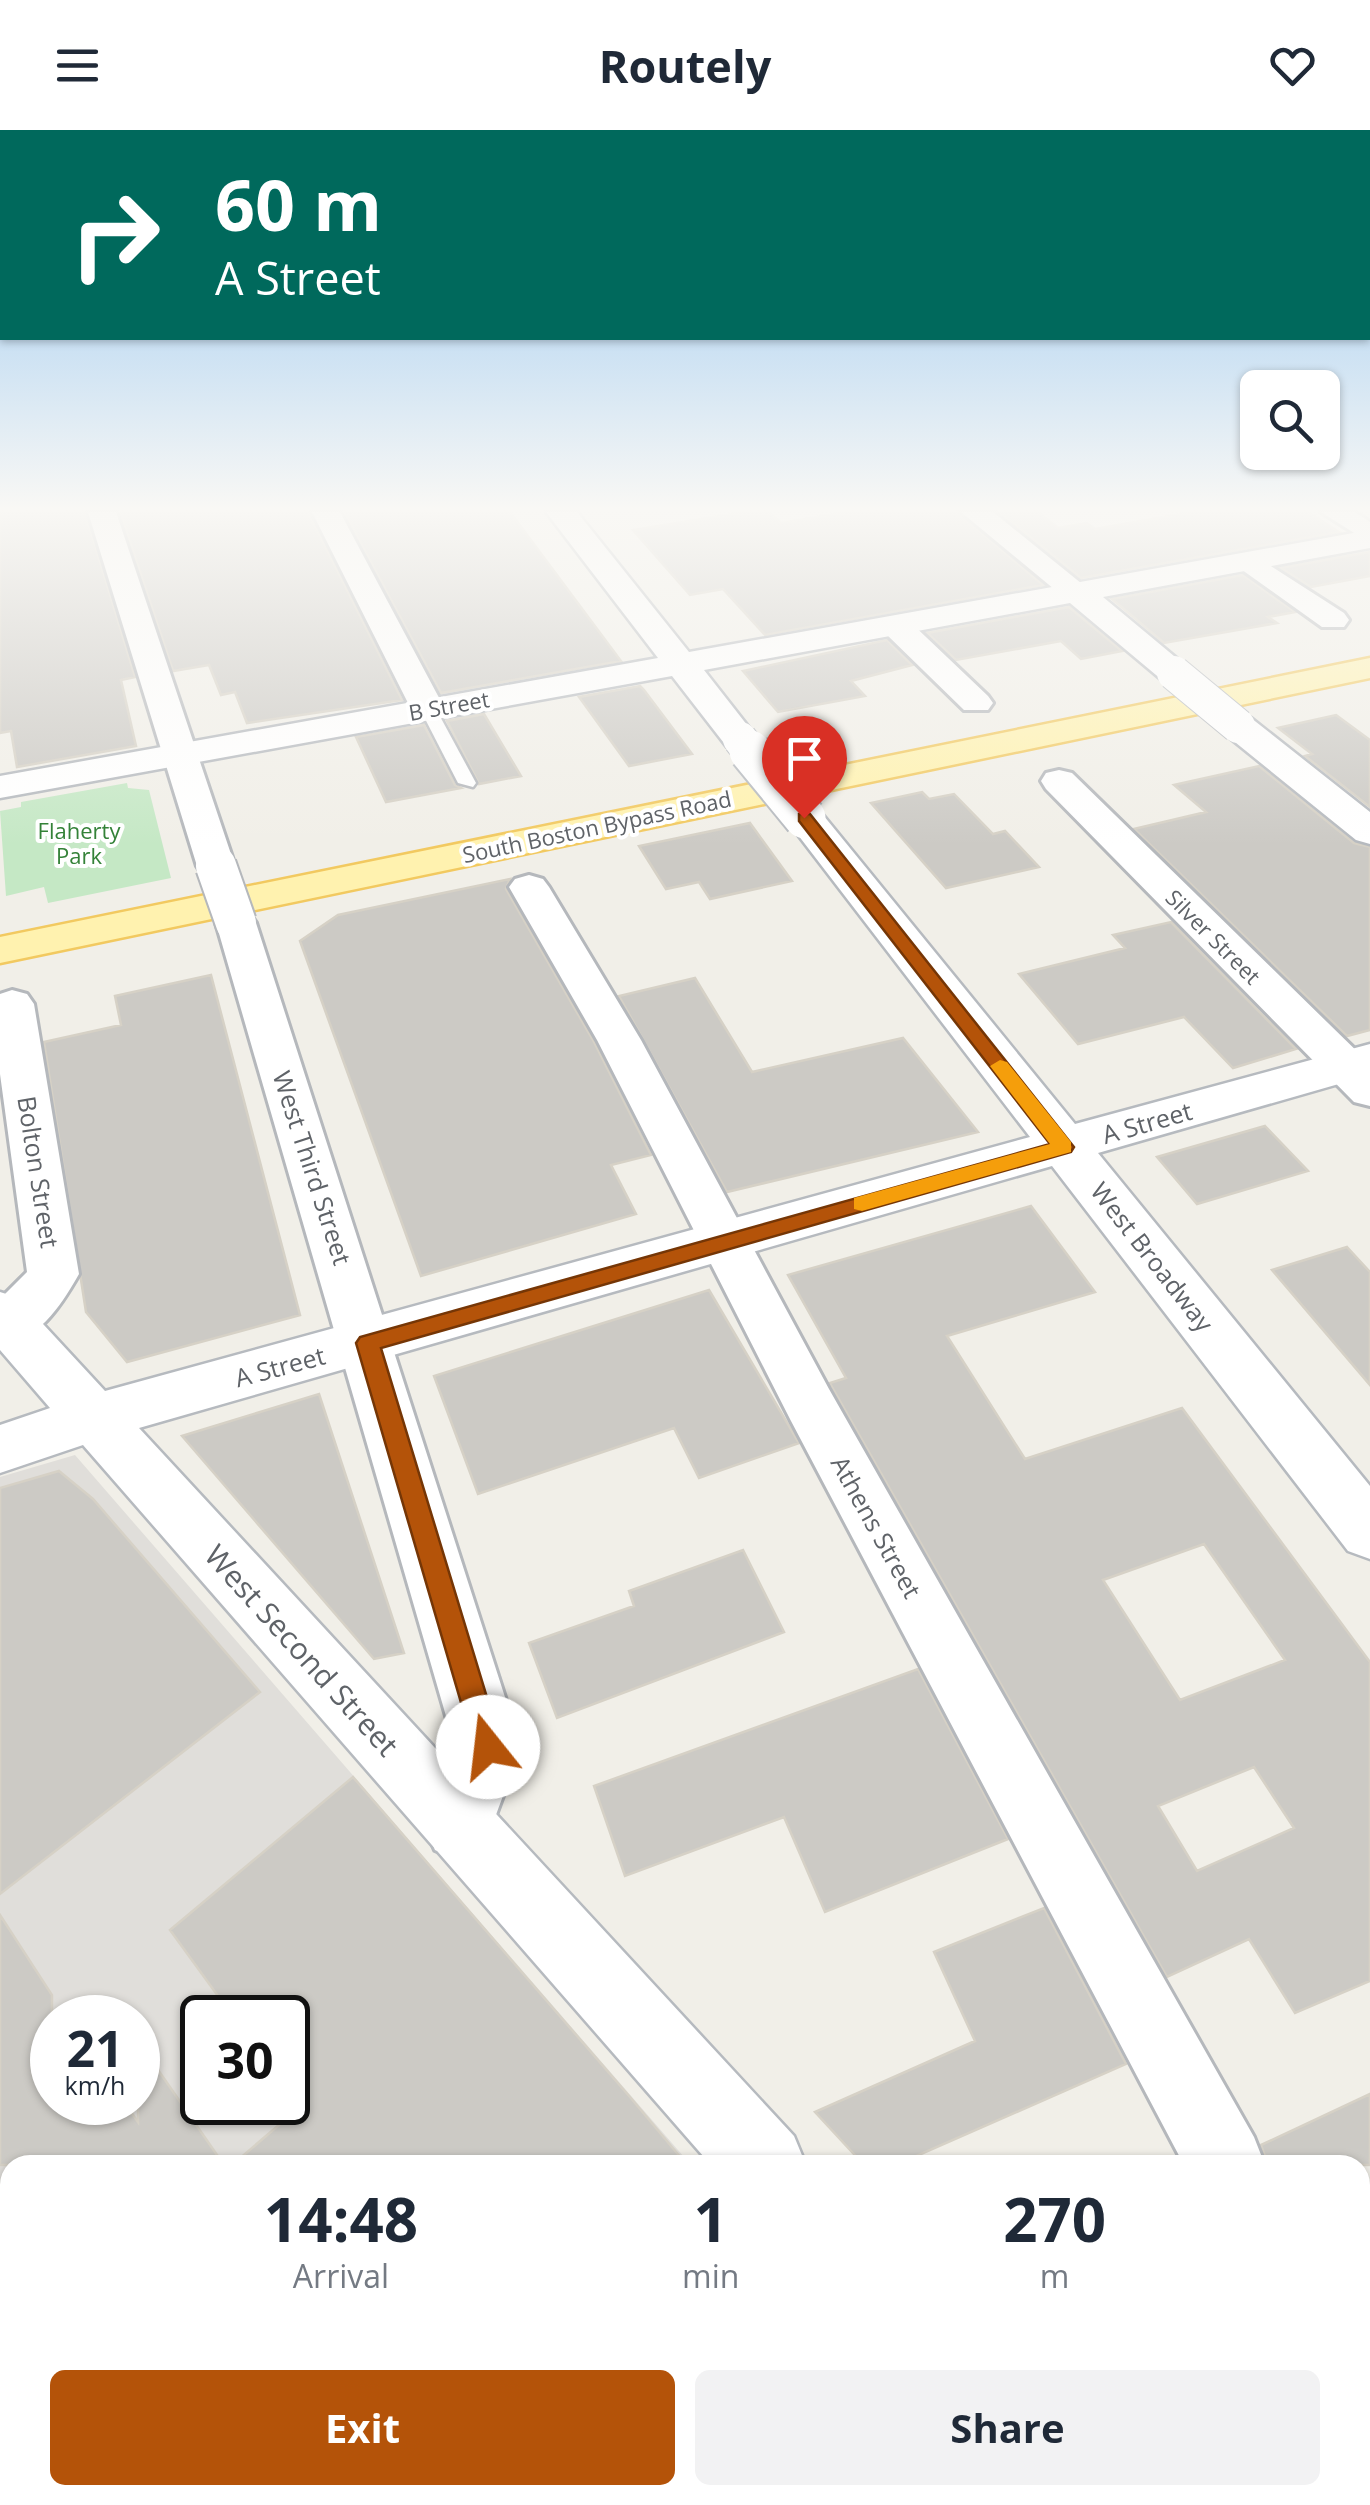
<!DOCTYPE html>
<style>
body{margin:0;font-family:"Open Sans",sans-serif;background:#f2f2f3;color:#1f2937;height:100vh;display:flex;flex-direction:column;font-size:38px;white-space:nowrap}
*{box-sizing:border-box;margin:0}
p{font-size:32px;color:#747a83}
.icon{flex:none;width:55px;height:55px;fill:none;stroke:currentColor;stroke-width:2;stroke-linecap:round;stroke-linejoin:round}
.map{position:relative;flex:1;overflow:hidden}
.drawer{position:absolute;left:0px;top:2025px;width:1370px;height:350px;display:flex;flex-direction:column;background:#fff;border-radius:30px 30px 0 0;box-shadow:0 2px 8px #0004}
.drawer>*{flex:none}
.hud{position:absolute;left:0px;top:0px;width:1370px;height:210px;box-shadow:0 2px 8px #0004;background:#00695c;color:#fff;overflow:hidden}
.controls{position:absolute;left:1240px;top:240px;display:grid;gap:20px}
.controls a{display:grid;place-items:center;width:100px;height:100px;border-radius:15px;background:#fff;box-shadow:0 2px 8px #0004;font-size:50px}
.speed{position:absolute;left:30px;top:1865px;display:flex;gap:20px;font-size:50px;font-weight:700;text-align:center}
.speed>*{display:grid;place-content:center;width:130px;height:130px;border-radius:50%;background:#fff;box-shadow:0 2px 8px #0004;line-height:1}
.speed small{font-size:25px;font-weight:400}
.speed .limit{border:5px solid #111;border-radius:15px;background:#fff;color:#111}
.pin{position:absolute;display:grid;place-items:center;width:85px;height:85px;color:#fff;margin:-102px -42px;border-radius:50% 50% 50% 0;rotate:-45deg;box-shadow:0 0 10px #0007}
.pin .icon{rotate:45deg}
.me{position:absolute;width:110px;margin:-55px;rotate:344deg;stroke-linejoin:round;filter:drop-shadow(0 0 8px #0008)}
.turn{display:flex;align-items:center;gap:35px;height:210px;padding:0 50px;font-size:45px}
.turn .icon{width:130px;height:130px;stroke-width:2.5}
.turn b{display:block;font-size:70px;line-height:85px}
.eta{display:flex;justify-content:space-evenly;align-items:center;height:170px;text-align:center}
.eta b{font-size:60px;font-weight:700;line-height:70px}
.button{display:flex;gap:20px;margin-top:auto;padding:20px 50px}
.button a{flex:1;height:115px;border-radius:15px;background:#b45309;color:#fff;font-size:40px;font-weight:700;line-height:115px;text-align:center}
.button a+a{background:#f2f2f3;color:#1f2937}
header{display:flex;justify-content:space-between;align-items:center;height:130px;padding:0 50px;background:#fff;font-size:45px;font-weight:700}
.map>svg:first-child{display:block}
</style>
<header><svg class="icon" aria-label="menu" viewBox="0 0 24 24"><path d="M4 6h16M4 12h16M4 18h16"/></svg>Routely<svg class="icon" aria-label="heart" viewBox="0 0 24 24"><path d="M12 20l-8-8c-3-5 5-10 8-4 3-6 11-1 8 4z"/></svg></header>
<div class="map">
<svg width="1370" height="2375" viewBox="0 0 1370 2375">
<rect width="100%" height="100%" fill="#f1efe8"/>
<path fill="#e0deda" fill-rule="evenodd" d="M75 1325 691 2035H10V2365H977L985 2375H0V1347ZM52 1888H138V1972H52ZM202 1888H288V1972H202Z"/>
<path fill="#c5e8c5" d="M127 653 128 658 149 660 171 748 48 773 44 757 6 766 0 681 21 677V672Z"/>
<path fill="#cccac5" stroke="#d6d1c6" stroke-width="2.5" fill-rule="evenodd" d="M0 382H85L135 547 121 550 136 616 17 637 11 601 0 603Z
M120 382H308L402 570 247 593 235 562 221 565 209 535 173 541Z
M344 382H510L621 531 441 563Z
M744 382H769L781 393 847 382H957L1043 455 765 505 723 459 690 465 633 400Z
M999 382H1038L1058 398 1087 393 1095 399 1192 382H1308L1339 402 1081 448Z
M1370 422V446L1311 457 1281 438Z
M1243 445 1295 482 1268 487 1277 493 1164 513 1112 469Z
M1069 477 1122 521 1081 529 1061 511 956 530 927 503Z
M887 510 912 535 851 551 865 566 778 582 743 541Z
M640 556 644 560 692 624 629 636 579 567Z
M484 584 521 646 479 654 447 591Z
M1336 585 1370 610V677L1305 626 1312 624 1278 598Z
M424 595 455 655 461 658 386 672 356 607Z
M1259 636 1354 713 1370 717V900L1347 906 1134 699 1206 682 1174 655Z
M922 662 929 669 954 664 993 704 1005 701 1039 737 946 758 871 673Z
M750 693 792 751 710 769 699 752 666 759 639 716Z
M510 749 506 759 594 912 651 1025 611 1035 636 1084 421 1146 300 811 338 785Z
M1171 792 1296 919 1233 938 1184 887 1078 914 1019 844 1125 818 1113 805Z
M211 845 300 1185 127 1232 86 1182 44 912 121 895 115 866Z
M695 848 752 942 903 908 978 1002 727 1062 619 866Z
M1265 996 1308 1041 1197 1074 1157 1027Z
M1031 1076 1095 1162 947 1206 1025 1329 1182 1278 1370 1532V1851L1295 1883 1249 1809 1167 1847 832 1257 830 1253 846 1248 788 1145ZM1204 1414 1285 1530 1180 1570 1103 1450ZM1254 1637 1294 1698 1197 1741 1158 1676Z
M1347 1117 1370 1142V1255L1272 1140Z
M709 1160 799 1313 699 1348 674 1298 478 1364 434 1246Z
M319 1264 404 1523 374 1529 182 1306Z
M59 1341 93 1369 260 1562 0 1764V1358Z
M743 1420 784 1502 557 1588 529 1513 634 1476 629 1461Z
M918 1539 1008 1709 825 1782 784 1687 625 1746 594 1656Z
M353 1647 630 1967 687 2035H232L300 1977 288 1959V1888H234L170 1800Z
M1044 1778 1126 1934 896 2035H864L815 1982 975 1911 934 1822Z
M0 1785 52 1865V1972H124L138 1992V1911L224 2035H0Z
M1370 1964V2035H1268L1261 2015Z"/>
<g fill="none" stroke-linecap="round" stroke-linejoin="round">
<defs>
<path id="lane" d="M422 576 436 579 476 653 473 657 458 653 420 579Z"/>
<path id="street" d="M88 382H116L235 736 230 744H202L197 736Z
M312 382H340L445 579 440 586H416L411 579Z
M961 382H993L1092 462 1088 469H1066Z
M1321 382H1355L1370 392V413Z
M1249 422 1344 483 1349 490 1344 497H1322L1238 437 1234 431Z
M895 486 906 488 988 566 993 573 988 580H964L884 502 879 495Z
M1059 640 1072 643 1370 934V976L1354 972 1046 659 1041 651 1046 643Z
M529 745 543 749 549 757 641 910 829 1259 1254 2007 1265 2035H1184L791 1291 597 910 509 757 515 749Z
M236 781 250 784 256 793 521 1617 483 1720 459 1730 435 1720 425 1696 455 1617 216 793 222 784Z
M12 860 27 864 34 874 79 1144C64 1170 36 1218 0 1209V1169L27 1142 0 944V864Z
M1360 2236 1370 2240V2341L1360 2337Z"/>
<path id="secondary" d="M546 382H577L689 522 1370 400V418L1103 467 1186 536 1191 543 1186 550H1162L1070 473 704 540 758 609 753 617H727L672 546 0 668V646L658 528Z
M1238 585 1251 588 1370 682V714L1356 710 1225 604 1220 596 1225 588Z
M805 676 819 680 1075 994 1370 914V945L1098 1023 1370 1356V1429L1348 1421 1052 1036 139 1298 794 2006 806 2035H711L83 1315 0 1343V1295L50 1278 0 1220V1162L19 1168 105 1261 1030 1007 785 688 791 680Z
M1016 2365H1113L1117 2375H1020Z"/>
<path id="primary" d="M1370 528V548L0 833V807Z"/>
</defs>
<use href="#lane" stroke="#b5b8bc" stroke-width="5"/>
<use href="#street" stroke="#b5b8bc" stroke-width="6"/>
<use href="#secondary" stroke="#b6babf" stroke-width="5"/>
<use href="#primary" stroke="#f2c960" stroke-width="5"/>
<use href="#lane" fill="#fff" fill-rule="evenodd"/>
<use href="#street" fill="#fff" fill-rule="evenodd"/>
<use href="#secondary" fill="#fff" fill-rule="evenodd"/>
<use href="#primary" fill="#fff2af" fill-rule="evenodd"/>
<defs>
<path id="street-bridge" d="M216 736 236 793"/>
<path id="secondary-bridge-far1" d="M1174 543 1238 596
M740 609 752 624"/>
<path id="secondary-bridge" d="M750 621 805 688"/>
</defs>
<use href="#street-bridge" stroke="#b5b8bc" stroke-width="44" stroke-linecap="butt"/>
<use href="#secondary-bridge-far1" stroke="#b6babf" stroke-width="36" stroke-linecap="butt"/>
<use href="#secondary-bridge" stroke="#b6babf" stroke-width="45" stroke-linecap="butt"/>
<use href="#street-bridge" stroke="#fff" stroke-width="40"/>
<use href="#secondary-bridge-far1" stroke="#fff" stroke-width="34"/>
<use href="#secondary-bridge" stroke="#fff" stroke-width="41"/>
</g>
<linearGradient id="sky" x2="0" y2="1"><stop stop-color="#8fc3f1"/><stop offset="0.53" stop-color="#f9f8f5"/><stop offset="1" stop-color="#f9f8f5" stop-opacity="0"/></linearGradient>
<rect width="1370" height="715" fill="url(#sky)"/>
<path fill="#b45309" stroke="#753606" stroke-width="2.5" d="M799 684H810L1074 1017 1071 1022 381 1218 502 1617 498 1627 488 1631 478 1627 474 1617 356 1213 360 1207 1050 1014 799 691Z"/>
<path fill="#f59e0b" d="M1000 930 1007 932 1071 1012V1022L862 1081 854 1079V1068L1050 1014 990 936Z"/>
<g text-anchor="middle" stroke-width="8" stroke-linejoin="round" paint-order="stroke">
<g font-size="22" fill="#5f6368" stroke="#fff">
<text transform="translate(449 576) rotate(-10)" y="8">B Street</text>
<text transform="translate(597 697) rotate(-12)" y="8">South Boston Bypass Road</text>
<text transform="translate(1213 807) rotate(45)" y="8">Silver Street</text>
</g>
<g font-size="22" fill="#348238" stroke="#fff">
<text x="79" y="709">Flaherty<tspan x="79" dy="25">Park</tspan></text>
</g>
<g font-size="25" fill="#5f6368" stroke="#fff">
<text transform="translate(1147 993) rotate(-16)" y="9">A Street</text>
<text transform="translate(312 1038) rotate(72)" y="9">West Third Street</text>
<text transform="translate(38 1042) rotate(81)" y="9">Bolton Street</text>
<text transform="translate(1152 1127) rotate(52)" y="9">West Broadway</text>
<text transform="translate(280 1237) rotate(-15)" y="9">A Street</text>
<text transform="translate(876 1397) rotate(61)" y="9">Athens Street</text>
</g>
<g font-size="30" fill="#5f6368" stroke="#fff">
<text transform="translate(301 1521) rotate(48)" y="10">West Second Street</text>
</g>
</g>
</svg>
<div class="controls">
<a><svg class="icon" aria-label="search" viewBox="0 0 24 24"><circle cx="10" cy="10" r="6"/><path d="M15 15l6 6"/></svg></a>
</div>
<div class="speed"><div>21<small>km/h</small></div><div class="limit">30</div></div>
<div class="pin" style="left:804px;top:688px;background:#d93025"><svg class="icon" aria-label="arrive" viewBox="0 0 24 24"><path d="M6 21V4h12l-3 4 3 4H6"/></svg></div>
<svg class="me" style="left:488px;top:1617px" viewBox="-20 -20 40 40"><circle r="19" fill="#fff"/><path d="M0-13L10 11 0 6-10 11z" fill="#b45309"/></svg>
<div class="hud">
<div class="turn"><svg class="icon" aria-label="right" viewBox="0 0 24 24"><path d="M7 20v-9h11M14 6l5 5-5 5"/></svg><div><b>60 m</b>A Street</div></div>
</div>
<section class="drawer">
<div class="eta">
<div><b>14:48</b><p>Arrival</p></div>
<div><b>1</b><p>min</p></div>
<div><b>270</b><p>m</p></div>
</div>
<div class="button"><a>Exit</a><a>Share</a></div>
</section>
</div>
